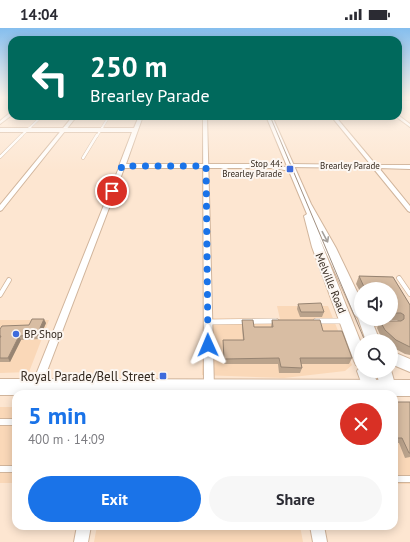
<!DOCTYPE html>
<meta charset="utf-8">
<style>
body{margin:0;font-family:"PT Sans",sans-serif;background:#f7f7f7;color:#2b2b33;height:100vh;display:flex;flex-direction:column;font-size:15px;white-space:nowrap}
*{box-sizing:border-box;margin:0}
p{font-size:13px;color:#7c7c81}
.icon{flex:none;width:22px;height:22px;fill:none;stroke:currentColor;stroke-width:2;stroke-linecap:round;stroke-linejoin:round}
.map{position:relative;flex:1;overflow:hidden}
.side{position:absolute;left:12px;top:362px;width:386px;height:140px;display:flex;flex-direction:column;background:#fff;border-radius:12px;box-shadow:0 2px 10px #0003}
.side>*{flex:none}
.banner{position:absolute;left:8px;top:8px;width:394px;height:84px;border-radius:12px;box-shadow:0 2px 10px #0003;background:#00695c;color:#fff;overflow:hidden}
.fabs{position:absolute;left:354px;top:254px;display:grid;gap:8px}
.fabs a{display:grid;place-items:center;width:44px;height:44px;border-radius:50%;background:#fff;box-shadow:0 2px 10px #0003;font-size:20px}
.pin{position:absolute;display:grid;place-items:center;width:34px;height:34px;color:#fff;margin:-17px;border:2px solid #fff;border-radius:50%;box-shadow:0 1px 4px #0007}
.me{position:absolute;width:44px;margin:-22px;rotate:359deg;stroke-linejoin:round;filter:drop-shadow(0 0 3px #0008)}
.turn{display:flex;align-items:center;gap:14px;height:84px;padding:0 16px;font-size:18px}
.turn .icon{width:52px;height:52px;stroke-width:2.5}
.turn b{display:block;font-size:28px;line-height:34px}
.round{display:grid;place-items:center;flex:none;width:42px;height:42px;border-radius:21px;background:#f7f7f7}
.head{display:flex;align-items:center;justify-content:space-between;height:68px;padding:0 16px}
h1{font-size:24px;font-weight:600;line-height:30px;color:#1a73e8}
.action{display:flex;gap:8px;margin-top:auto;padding:8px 16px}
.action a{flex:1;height:46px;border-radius:24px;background:#1a73e8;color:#fff;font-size:16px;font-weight:600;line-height:46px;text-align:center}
.action a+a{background:#f7f7f7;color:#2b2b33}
.status{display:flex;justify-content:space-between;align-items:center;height:28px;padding:0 20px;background:#fff;direction:ltr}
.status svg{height:11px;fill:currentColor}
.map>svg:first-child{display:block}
</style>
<div class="status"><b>14:04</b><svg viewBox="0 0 49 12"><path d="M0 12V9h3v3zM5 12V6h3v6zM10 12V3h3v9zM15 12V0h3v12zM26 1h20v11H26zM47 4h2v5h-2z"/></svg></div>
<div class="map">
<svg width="410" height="514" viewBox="0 0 410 514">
<rect width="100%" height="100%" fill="#fde6d1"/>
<path fill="#fad8b8" d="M277 278H328L352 337 345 343 284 350 202 347 204 290 280 291Z
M0 292H49L29 344 0 345Z
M394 375H410V456H394Z
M0 379H16V455H0Z
M97 498H300L303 514H94Z"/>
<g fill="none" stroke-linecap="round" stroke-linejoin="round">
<defs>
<path id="service-far4" d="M21 108 42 88
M97 108 108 90"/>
<path id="service-far3" d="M0 129 22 107
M83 130 97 107"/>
<path id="service-far2" d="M399 250 410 266
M0 267 9 252
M254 293H276
M316 293H344"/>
<path id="service-far1" d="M316 293H344
M208 294 276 293
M368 296 383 295"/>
<path id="service" d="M0 394H16
M0 441H16
M394 451H410"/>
<path id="minor" d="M398 70H410V72H398Z
M11 84H12V87L0 96V93Z
M398 87 410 96V99L395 88Z
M73 88H77L2 182 0 183V177Z
M203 88H207L214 360 213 363 209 365 205 363 204 360Z
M331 88H335L376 137H410V141L379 140 410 178V184L408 183 373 140 288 139V137L290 136 371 137Z
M120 137 125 138 41 359 40 362 36 364 32 362 31 359Z
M77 498H91L88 514H74Z
M310 498H324L327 514H313Z"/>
<path id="tertiary" d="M139 88H143L126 136H272L294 141 291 143 272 140H122L119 138 132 104H0V100H134Z"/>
<path id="secondary" d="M266 88H272L311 176 336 220 361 272V291H371L380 313H366L358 290 354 286 319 209 361 315V343H373L379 360 377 365H365L357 343 360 339 356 337 354 333 312 219 304 188 307 186Z
M391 323 410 331V344L391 336Z
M391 342 396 360 394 365H382L376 343Z"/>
<path id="trunk" d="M0 351 410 352V368H394V366L0 367Z"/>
</defs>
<use href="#service-far4" stroke="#d1b59c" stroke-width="2.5"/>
<use href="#service-far3" stroke="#d1b59c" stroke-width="3.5"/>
<use href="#service-far2" stroke="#d1b59c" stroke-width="5.5"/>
<use href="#service-far1" stroke="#d1b59c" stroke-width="6"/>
<use href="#service" stroke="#d1b59c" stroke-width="8"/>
<use href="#minor" stroke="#d1b59c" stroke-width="2"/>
<use href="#tertiary" stroke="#d1b59c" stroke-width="2"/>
<use href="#secondary" stroke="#d1b59c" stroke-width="2"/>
<use href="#trunk" stroke="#d1b59c" stroke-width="2"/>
<use href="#service-far4" stroke="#fff" stroke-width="2"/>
<use href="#service-far3" stroke="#fff" stroke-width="2.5"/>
<use href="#service-far2" stroke="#fff" stroke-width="4"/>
<use href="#service-far1" stroke="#fff" stroke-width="5"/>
<use href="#service" stroke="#fff" stroke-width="6"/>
<use href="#minor" fill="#fff" fill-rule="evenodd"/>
<use href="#tertiary" fill="#fff" fill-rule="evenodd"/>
<use href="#secondary" fill="#fff" fill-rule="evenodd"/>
<use href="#trunk" fill="#fff" fill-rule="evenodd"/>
<path stroke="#a29080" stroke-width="1" d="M270 88 365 313"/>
</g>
<path fill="#baa38c" d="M359 248 393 249 410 277V327L405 326 392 319 391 318V313H386L381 309 377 300 380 293H398L397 292H374L373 291H391V261H361V265L356 256Z
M298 276 324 284 322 289H300L297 281Z
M242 292 254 299H271L272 292 323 303 352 330 349 336H301L302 340 300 345H279L278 336H224L223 317V312H243L242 298Z
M46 295 39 311 21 312 10 334H0V301Z
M394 374H410V429L405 430 399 415H394Z"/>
<path fill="#978472" d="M44 291 46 295 39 311 37 307Z
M19 308 21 312 10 334 8 330Z"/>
<path fill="#d8bda3" stroke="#978472" d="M359 248 393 249 410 277V319L396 312 385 302 380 293H401L404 291V287L401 285H391V261H365Z
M321 275 324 284H301L298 276Z
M32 291H44L37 307 19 308 8 330H0V310L1 308H0V301L2 298 29 297Z
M242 292H253L254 299H273L272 292H320L323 303H342L352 330H300L302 340 281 339 279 330 224 331 223 312H244Z
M394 374H410V425H409L402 410H394Z"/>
<defs><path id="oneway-shaft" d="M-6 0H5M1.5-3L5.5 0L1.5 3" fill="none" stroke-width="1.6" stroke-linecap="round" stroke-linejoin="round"/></defs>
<use stroke="#a49f9a" href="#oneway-shaft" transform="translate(325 209) rotate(62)"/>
<linearGradient id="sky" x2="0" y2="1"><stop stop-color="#85beee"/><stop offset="0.49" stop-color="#fef4ea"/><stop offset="1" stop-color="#fef4ea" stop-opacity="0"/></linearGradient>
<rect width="410" height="142" fill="url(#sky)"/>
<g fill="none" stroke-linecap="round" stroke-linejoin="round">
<path stroke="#1a73e8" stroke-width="7" stroke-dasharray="0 12.6" d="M112 163 122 138H206L208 317"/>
</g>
<g fill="#3e6bdc" stroke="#fcf6f1" stroke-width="1.5">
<rect x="286" y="137" width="8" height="8" rx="2"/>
<circle cx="16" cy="306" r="4"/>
<rect x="159" y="344" width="8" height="8" rx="2"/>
</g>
<g text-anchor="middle" stroke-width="4" stroke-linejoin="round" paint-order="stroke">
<g font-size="9" fill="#34291f" stroke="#fcf6f1" text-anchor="end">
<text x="282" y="139">Stop 44:<tspan x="282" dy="10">Brearley Parade</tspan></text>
</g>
<g font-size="9" fill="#34291f" stroke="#fcf6f1">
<text x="350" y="141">Brearley Parade</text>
</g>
<g font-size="11" fill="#34291f" stroke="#fcf6f1">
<text transform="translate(331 255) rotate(68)" y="4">Melville Road</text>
</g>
<g font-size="11" fill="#34291f" stroke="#fcf6f1" text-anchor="start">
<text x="24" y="310">BP Shop</text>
</g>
<g font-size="13" fill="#34291f" stroke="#fcf6f1" text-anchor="end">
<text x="155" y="353">Royal Parade/Bell Street</text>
</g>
</g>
</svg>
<div class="fabs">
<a><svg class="icon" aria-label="sound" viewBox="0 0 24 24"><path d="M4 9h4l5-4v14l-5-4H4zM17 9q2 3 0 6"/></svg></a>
<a><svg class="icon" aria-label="search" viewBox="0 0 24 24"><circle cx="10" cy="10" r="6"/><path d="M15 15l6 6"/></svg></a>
</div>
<div class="pin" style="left:112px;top:163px;background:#d93025"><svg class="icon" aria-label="arrive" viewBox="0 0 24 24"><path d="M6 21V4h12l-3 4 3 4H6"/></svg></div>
<svg class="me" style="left:208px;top:317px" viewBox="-20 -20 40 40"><path d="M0-17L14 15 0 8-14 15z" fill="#1a73e8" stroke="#fff" stroke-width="4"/></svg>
<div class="banner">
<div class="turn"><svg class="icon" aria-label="left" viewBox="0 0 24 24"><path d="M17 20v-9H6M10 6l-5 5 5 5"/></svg><div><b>250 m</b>Brearley Parade</div></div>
</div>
<section class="side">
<div class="head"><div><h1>5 min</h1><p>400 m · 14:09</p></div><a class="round" style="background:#d93025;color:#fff"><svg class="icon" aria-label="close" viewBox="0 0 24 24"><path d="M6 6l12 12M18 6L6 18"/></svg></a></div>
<div class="action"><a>Exit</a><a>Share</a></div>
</section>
</div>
